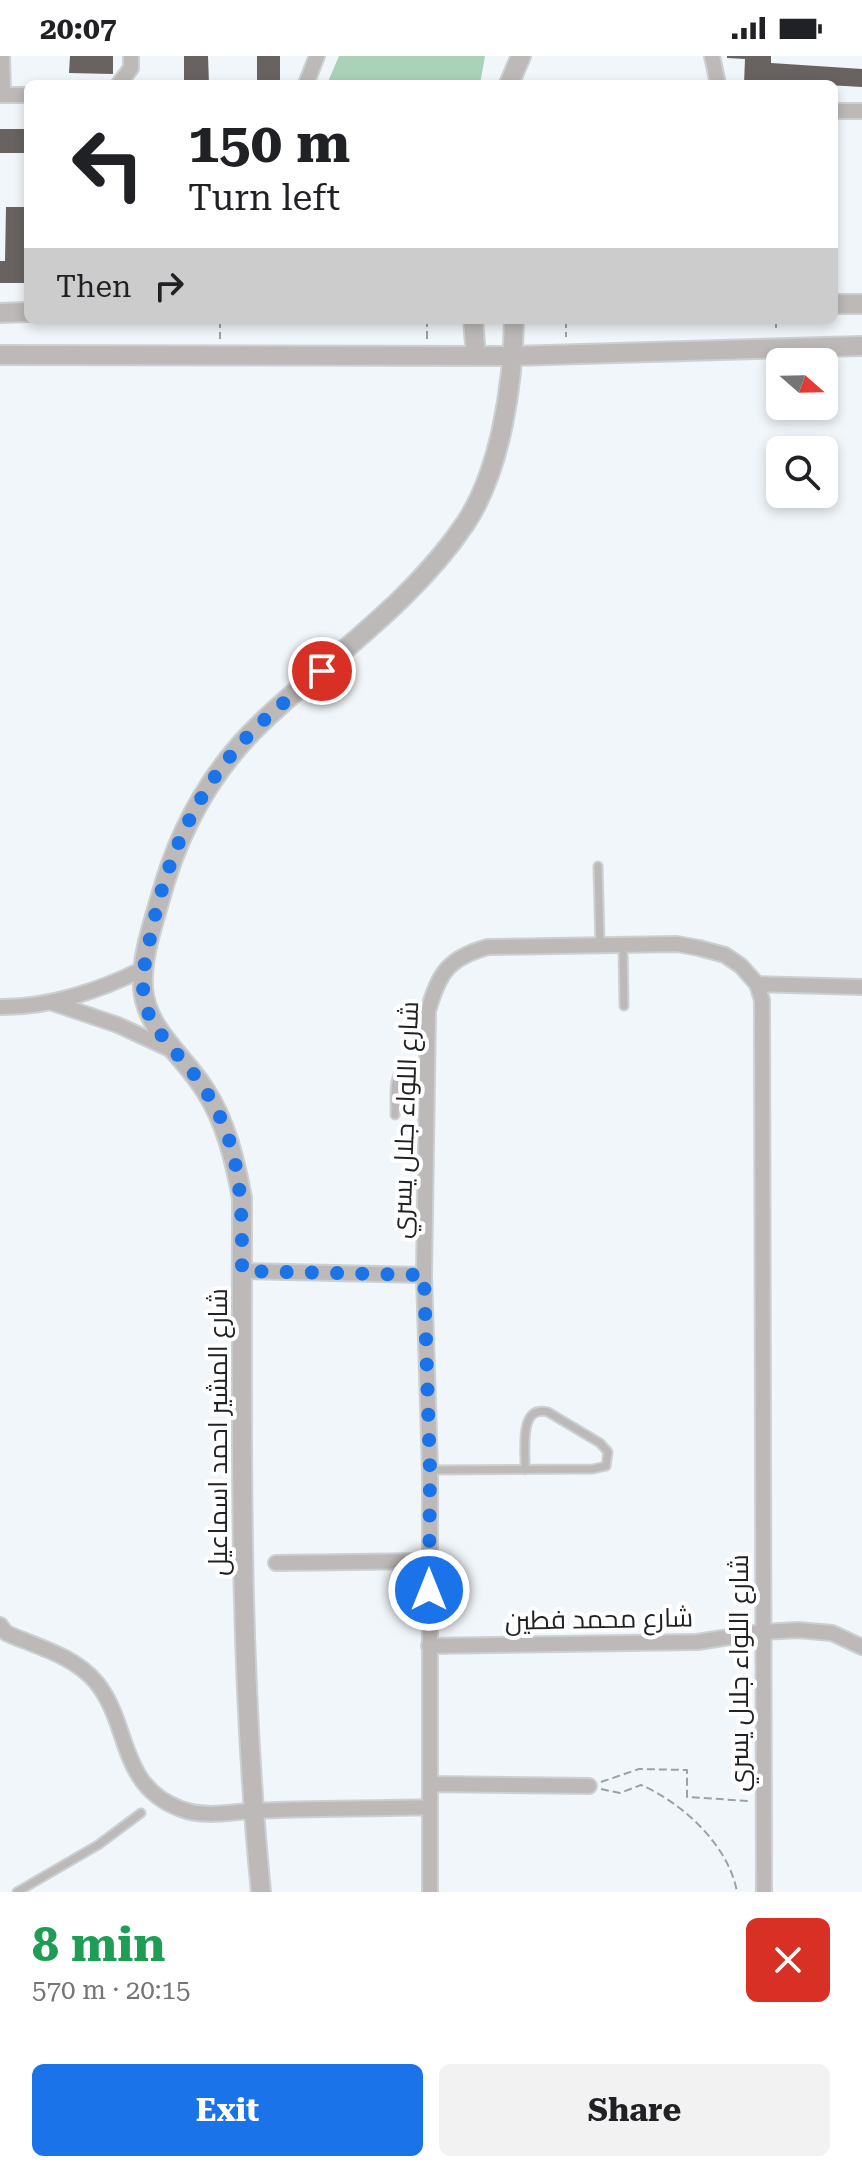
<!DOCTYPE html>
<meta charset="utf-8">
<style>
body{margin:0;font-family:"Roboto Serif",Cairo,serif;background:#f2f2f2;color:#202124;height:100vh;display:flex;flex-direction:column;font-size:30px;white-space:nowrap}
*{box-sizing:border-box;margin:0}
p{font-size:26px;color:#757577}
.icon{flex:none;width:44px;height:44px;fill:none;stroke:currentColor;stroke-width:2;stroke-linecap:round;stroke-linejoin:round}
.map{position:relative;height:1836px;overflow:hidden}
.details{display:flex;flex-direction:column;background:#fff;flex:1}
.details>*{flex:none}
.banner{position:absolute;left:24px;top:24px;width:814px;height:244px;border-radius:12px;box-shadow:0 4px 12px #0003;background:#fff;color:#202124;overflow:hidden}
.needle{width:52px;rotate:110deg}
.controls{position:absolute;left:766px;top:292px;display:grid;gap:16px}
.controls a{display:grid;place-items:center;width:72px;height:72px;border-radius:12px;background:#fff;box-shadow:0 4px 12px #0003;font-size:40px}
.pin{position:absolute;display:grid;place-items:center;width:68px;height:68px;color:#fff;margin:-34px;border:4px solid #fff;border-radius:50%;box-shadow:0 2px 8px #0007}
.me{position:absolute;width:88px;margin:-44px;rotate:0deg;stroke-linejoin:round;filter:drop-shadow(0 0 6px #0008)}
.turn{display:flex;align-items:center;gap:28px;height:168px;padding:0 32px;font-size:36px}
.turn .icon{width:104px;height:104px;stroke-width:2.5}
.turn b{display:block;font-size:56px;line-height:68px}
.then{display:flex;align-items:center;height:76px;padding:0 32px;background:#0003;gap:16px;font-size:30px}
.round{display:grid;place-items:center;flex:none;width:84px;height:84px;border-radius:12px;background:#f2f2f2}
.head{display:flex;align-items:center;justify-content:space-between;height:136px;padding:0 32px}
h1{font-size:48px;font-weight:700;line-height:60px;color:#1e9e55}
.button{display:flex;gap:16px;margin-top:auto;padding:16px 32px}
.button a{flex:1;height:92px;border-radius:12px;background:#1a73e8;color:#fff;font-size:32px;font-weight:700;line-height:92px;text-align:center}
.button a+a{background:#f2f2f2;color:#202124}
.status{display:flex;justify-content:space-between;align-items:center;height:56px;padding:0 40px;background:#fff;direction:ltr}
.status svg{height:22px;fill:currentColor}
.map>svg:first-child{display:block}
</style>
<div class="status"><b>20:07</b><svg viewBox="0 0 49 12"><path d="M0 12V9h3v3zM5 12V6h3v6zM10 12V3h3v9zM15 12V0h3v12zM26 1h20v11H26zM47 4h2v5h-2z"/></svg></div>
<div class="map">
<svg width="862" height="1836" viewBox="0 0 862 1836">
<rect width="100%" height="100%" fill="#f1f6fa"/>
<path fill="#aad2b8" d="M339 0H485L480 28H327Z"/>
<path fill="#686360" d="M70 0H113V18L69 17Z
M184 0H208L209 28H184Z
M257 0H280V28H257Z
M727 0H771V7L862 13V31L775 26 744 28 745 3 727 2Z
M0 73H28V97H0Z
M6 151H26L24 227H0V205H5Z"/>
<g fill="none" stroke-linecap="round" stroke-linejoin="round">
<defs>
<path id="service" d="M598 810 600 889
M623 889 624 950
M395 1059C396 1030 389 1007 426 1006
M430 1414 593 1413 606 1410 608 1396 600 1387 548 1356C518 1349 526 1394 525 1414
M17 1836 98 1789 141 1757"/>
<path id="minor" d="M2 0 3 39
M712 0 718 28
M119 28 131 12V0
M306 28 317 0
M0 39H28
M834 55H862
M757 928 862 931
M50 946 118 969 172 994
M0 951C48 952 101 934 143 913
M242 1215 424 1219
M276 1507 429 1505
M0 1569 6 1577C37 1591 73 1599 96 1626 131 1669 118 1730 181 1753 204 1762 230 1756 253 1755 312 1752 371 1753 430 1751
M429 1590 697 1586 762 1576 798 1574 832 1577 862 1591
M430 1728 589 1730
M430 1836V1414L424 1219 428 955C439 917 448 902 488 891L677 888 699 892 725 899 741 910 757 928 762 944 764 1836"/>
<path id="tertiary" d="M509 28 521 0
M834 248H862
M0 257 28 256
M473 264 476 300
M0 299 512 300 862 290
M261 1836C238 1606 242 1373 242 1142 235 1105 226 1066 205 1034 184 1000 146 974 143 932 141 903 152 871 160 843 178 776 211 715 261 667 329 602 411 548 465 468 501 414 513 328 514 264"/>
</defs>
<use href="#service" stroke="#cbd0d3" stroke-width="11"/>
<use href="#minor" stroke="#cbd0d3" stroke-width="18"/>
<use href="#tertiary" stroke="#cbd0d3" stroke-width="22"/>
<path stroke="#9da1a4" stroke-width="2" stroke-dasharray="8 4" stroke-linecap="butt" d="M220 264V283
M566 264V281
M776 264V275
M427 283V264
M601 1726 639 1713 687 1714V1741L749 1745
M601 1733 620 1737 641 1729C683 1747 729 1790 737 1836"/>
<use href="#service" stroke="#bcb9b8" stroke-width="7"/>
<use href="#minor" stroke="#bcb9b8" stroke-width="14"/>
<use href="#tertiary" stroke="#bcb9b8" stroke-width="18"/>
</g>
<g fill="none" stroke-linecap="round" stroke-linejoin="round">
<path stroke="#1a73e8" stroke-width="14" stroke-dasharray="0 25.2" d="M322 615C302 632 281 648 262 666 201 723 167 798 151 878 145 905 137 934 150 961 164 988 189 1008 205 1034 243 1092 242 1149 242 1215L424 1219 430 1414 429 1534"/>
</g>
<g text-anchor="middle" stroke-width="8" stroke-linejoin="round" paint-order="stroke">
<g font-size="26" fill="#202123" stroke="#fff">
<text transform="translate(405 1064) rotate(-88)" y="9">شارع اللواء جلال يسري</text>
<text transform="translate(218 1376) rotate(-90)" y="9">شارع المشير احمد اسماعيل</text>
<text transform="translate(599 1563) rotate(-1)" y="9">شارع محمد فطين</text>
<text transform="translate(739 1617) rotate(-90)" y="9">شارع اللواء جلال يسري</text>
</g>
</g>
</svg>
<div class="controls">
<a><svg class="needle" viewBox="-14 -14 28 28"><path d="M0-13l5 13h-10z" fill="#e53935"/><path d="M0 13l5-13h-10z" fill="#757577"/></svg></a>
<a><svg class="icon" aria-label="search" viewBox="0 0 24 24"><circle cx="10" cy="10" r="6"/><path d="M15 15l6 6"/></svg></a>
</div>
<div class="pin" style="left:322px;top:615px;background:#d93025"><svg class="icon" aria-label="arrive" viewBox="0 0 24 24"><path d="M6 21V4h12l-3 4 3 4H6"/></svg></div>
<svg class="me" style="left:429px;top:1534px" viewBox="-20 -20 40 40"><circle r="17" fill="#1a73e8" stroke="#fff" stroke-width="3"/><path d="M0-11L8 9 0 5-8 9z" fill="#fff"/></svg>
<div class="banner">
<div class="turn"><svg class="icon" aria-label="left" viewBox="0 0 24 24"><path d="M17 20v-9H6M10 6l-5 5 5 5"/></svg><div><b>150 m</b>Turn left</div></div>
<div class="then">Then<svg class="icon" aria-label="right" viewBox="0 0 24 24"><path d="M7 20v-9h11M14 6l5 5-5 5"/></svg></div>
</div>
</div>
<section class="details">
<div class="head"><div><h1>8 min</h1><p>570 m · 20:15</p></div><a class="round" style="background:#d93025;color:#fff"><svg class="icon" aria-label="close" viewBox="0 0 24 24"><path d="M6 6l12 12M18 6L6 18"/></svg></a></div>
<div class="button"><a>Exit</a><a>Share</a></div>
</section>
